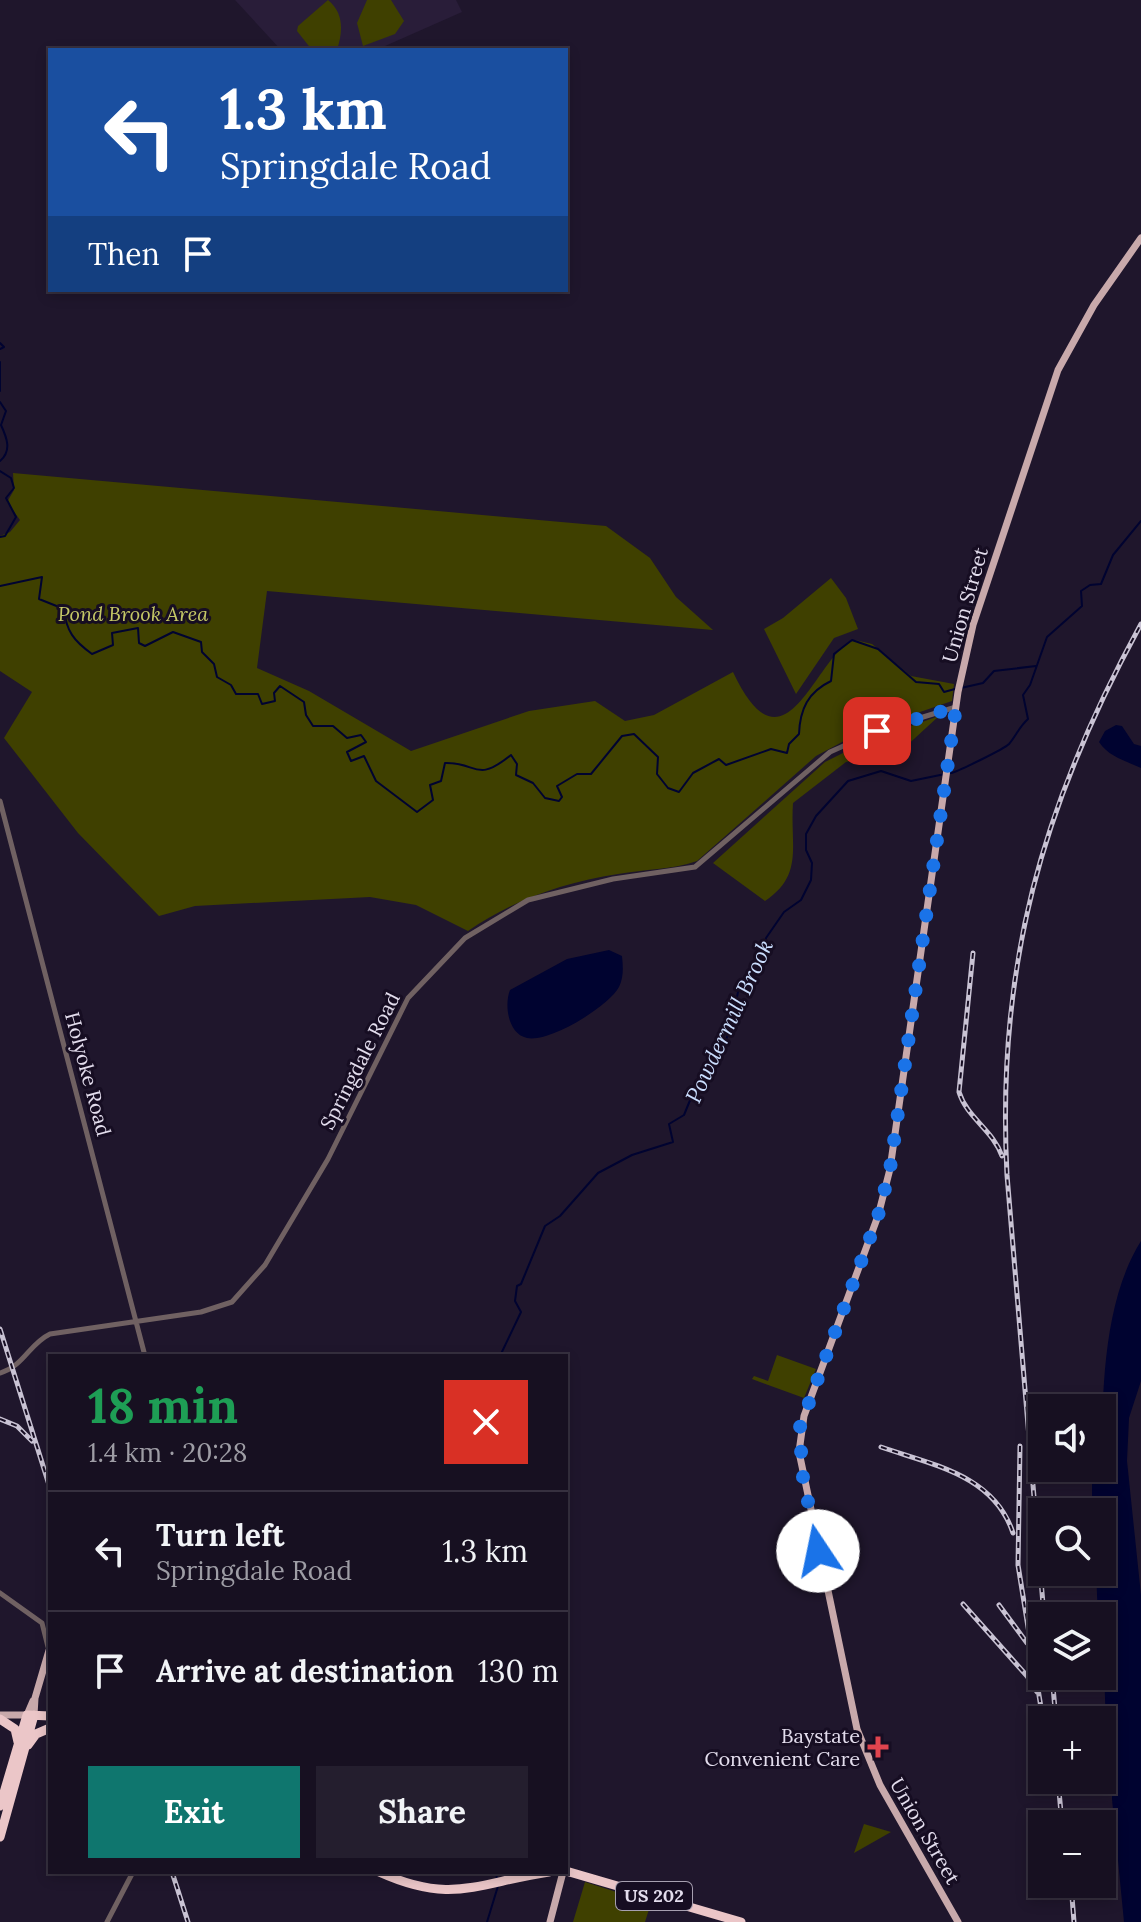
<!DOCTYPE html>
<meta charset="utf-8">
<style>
body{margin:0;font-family:Lora,serif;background:#241e2e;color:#f1f3f6;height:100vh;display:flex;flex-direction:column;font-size:30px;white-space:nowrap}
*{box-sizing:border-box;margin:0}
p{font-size:26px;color:#9e9da5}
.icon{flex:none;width:44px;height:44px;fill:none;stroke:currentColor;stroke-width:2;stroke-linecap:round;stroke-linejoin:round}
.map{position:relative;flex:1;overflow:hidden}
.sheet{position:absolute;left:48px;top:1354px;width:520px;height:520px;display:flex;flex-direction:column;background:#171021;border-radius:0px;box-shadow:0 4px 12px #0003,0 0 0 2px #36303f}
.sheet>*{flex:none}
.top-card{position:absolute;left:48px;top:48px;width:520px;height:244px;border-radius:0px;box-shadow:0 4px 12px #0003,0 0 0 2px #36303f;background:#1a4fa0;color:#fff;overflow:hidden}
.controls{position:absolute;left:1028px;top:1394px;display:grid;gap:16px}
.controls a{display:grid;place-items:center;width:88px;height:88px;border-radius:0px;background:#171021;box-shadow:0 4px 12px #0003,0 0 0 2px #36303f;font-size:40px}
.pin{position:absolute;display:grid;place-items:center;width:68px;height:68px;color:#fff;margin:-34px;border-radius:16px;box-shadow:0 4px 12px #0006}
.me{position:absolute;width:88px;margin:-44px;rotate:349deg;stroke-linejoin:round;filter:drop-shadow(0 0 6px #0008)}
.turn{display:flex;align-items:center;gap:28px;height:168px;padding:0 40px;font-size:36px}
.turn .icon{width:104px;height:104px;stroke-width:2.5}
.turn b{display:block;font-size:56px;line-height:68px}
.then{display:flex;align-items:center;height:76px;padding:0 40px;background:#0003;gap:16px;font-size:30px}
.round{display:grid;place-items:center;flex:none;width:84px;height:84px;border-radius:0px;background:#241e2e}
.summary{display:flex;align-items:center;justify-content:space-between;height:136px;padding:0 40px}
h1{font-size:48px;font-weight:700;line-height:60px;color:#1e9e55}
.cta{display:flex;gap:16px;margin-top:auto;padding:16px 40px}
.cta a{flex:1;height:92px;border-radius:0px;background:#0f766e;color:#fff;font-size:32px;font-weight:700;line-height:92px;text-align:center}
.cta a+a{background:#241e2e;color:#f1f3f6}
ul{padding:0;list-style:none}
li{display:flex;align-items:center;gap:24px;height:120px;padding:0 40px;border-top:2px solid #36303f}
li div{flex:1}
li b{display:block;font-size:30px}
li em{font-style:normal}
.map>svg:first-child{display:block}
</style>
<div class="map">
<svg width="1141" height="1922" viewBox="0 0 1141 1922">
<rect width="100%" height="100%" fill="#1f162c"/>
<path fill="#291d39" d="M235 0H456L462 12 376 50H281Z"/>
<path fill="#3f4000" d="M328 0C344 13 343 31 337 50H312L297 31 298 26Z
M367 0H391L404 21 395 34 363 46 357 23Z
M13 473 606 526 650 558 676 597 713 630 267 591 257 668 309 691 411 751 529 711 595 701 625 721 654 715 733 672C786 785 816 651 855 640L872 644 911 676 954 684 952 701 859 733 816 756 697 861C671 870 645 869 618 874 562 883 515 899 468 931L416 905 370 897 195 906 159 916 78 833 4 738 32 692 0 671V536L10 532 20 520 7 502 14 490Z
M831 578 846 598 858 629 834 638 796 694 764 629 783 618Z
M939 716 902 750 846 762 793 803C790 846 804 875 765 901L713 863 825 762 863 743Z
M777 1355 816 1369 804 1398 752 1379 754 1376 768 1381Z
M864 1824 891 1832 854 1853Z
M585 1882 651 1903 645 1922H573Z"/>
<path fill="#000330" d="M1116 725 1122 726 1134 744 1141 746V768C1126 761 1109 757 1099 742L1105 731Z
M609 950 622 956C623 966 624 977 619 987 608 1007 549 1043 527 1038 508 1034 504 1005 510 990L567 959Z
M1141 1241V1381L1129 1418 1127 1461 1141 1595V1922H1124L1112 1799 1113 1757 1106 1725 1102 1616H1098L1096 1572H1102V1512H1092V1468H1102C1102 1398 1102 1303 1141 1241Z"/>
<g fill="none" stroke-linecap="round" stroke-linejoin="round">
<path stroke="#000330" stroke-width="2" d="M0 343 4 347 0 349
M0 362V391
M0 402 6 411 1 425C7 438 12 451 0 461
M0 471 11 478 14 488 6 498 16 517 5 536 0 537
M0 586 42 577 39 599 64 609C66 631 74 641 92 654L113 645 112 633 138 628 139 643 145 646 173 632 201 642 202 652 214 664 217 677 231 685 236 694H258L262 704 275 701 274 693 280 686 304 702 306 715 313 726H333L347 738 361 735 366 742 347 752 351 761 364 756 376 781 417 812 433 800 430 785 441 781 445 763C478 762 475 784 511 755L517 764 516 775 533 783 545 798 559 801 562 797 557 786 577 774H591L622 736 634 734 658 757 657 774 668 788 679 792 693 773 719 759 726 765 771 749 787 753 789 744 799 734C800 709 808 692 831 681L834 654 852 640 878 649 916 682 939 684 944 692 955 689
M961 688 983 683 994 671 1036 666
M951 773C957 772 1004 749 1009 744 1016 736 1019 727 1028 719L1023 695 1030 685 1047 637 1082 606 1081 591 1090 585 1101 584 1113 555 1141 521
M500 1356 521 1312 515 1301 517 1286 521 1284 545 1226 560 1216 598 1173 632 1155 673 1142 669 1124 684 1115 693 1093 715 1060 716 1050 726 1040 732 1022 738 992 764 957 766 938 784 912 801 900 811 880 812 863 806 850V834L816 816 848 781 881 771 911 781 945 774
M496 1872 497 1879
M487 1922 498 1886"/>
<path stroke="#706162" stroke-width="5" d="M0 801 145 1356
M0 1373C24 1366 29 1344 50 1334L201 1312 232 1302 265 1265 328 1159 408 998 465 938 528 900 613 879 695 867 830 752 877 731 956 707
M0 1593 42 1623 48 1647
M107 1922 133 1872"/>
<path stroke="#c8a9ab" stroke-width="7" d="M0 1715H27L33 1701
M34 1715 35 1698 50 1647
M550 1922 563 1872
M958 1922 880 1785 857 1729 799 1452 804 1416 878 1216 890 1169 958 692 973 625 1058 370 1094 305 1141 238"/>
<path stroke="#ebc6c8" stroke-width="9" d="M0 1719 15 1729 18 1742
M28 1745 36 1734 50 1728
M0 1806 27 1715 50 1716
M0 1837 34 1715
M566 1871 741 1922
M379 1872C452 1905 476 1883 549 1872"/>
<defs>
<path id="rail" d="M973 953 959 1092C967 1118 993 1130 1002 1156
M0 1329 50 1488
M0 1419 17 1426 32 1441
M1020 1446 1018 1565 1043 1720
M881 1447C933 1465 994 1475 1013 1533
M963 1604 1027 1676 1037 1692
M999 1605 1027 1643
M1044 1616 1007 1175C996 967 1042 805 1141 624
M1052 1676 1056 1720
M1058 1780 1062 1824
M172 1872 188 1922
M1071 1884 1074 1922"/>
</defs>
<use href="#rail" stroke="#c9c3d4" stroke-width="5"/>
<use href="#rail" stroke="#160d22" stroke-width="2" stroke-dasharray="6" stroke-linecap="butt"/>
</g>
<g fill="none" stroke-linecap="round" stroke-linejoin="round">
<path stroke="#1a73e8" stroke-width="14" stroke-dasharray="0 25.2" d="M818 1551 802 1472 800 1427 878 1216 890 1169 956 707 877 731"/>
</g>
<path fill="#e0444e" stroke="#160d22" stroke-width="3" d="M874 1735h8v8h8v8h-8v8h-8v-8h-8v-8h8z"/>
<g text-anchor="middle" stroke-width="6" stroke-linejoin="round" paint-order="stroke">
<rect fill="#160d22" stroke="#a69fb0" stroke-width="2" x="616" y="1882" width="76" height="28" rx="6"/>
<g font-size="18" font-weight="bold" fill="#e3dded">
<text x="654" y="1902">US 202</text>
</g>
<g font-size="20" fill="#e3dded" stroke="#160d22">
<text transform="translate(965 605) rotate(-74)" y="7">Union Street</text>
<text transform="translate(360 1061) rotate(-63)" y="7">Springdale Road</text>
<text transform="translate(88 1074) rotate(75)" y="7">Holyoke Road</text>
<text transform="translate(925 1831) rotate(60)" y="7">Union Street</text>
</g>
<g font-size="20" font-style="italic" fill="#c5c866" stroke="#160d22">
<text x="133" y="621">Pond Brook Area</text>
</g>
<g font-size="20" fill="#e3dded" stroke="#160d22" text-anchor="end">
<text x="860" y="1743">Baystate<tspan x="860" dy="23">Convenient Care</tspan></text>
</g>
<g font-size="22" font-style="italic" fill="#caddfd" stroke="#160d22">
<text transform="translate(729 1021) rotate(-65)" y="8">Powdermill Brook</text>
</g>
</g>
</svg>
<div class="controls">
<a><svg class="icon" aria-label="sound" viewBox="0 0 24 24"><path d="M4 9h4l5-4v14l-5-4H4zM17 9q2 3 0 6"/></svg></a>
<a><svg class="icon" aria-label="search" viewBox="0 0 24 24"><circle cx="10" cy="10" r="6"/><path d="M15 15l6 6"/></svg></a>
<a><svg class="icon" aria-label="layers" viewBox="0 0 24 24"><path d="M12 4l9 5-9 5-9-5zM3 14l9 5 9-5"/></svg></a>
<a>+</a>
<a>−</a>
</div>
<div class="pin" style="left:877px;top:731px;background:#d93025"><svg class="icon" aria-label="arrive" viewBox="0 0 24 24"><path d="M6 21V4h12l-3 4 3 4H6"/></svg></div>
<svg class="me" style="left:818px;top:1551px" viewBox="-20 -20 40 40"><circle r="19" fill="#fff"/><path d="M0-13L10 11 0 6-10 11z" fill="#1a73e8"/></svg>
<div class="top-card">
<div class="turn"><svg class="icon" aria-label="left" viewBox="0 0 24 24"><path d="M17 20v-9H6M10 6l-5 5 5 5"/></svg><div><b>1.3 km</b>Springdale Road</div></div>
<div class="then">Then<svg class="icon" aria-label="arrive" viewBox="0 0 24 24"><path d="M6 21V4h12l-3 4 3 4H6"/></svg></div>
</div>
<section class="sheet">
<div class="summary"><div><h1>18 min</h1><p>1.4 km · 20:28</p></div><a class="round" style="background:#d93025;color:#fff"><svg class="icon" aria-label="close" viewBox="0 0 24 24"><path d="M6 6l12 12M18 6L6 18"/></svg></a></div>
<ul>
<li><svg class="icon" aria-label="left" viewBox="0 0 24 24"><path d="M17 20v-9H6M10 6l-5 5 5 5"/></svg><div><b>Turn left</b><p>Springdale Road</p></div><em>1.3 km</em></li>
<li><svg class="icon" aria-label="arrive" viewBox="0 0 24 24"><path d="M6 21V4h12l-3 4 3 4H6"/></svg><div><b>Arrive at destination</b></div><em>130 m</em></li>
</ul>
<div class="cta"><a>Exit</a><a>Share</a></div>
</section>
</div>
